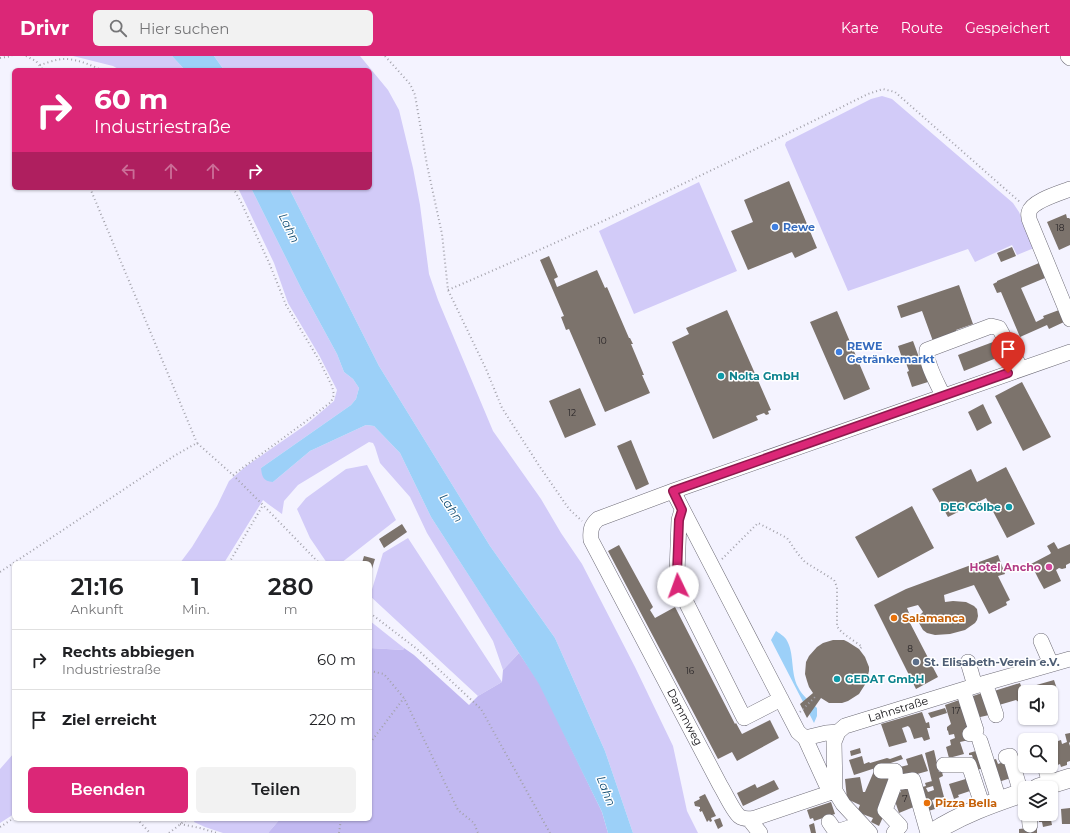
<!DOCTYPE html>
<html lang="de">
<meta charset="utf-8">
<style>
body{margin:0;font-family:Montserrat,sans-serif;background:#f2f2f2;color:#202124;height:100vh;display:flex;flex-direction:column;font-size:15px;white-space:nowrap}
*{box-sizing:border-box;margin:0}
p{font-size:13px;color:#757577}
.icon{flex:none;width:22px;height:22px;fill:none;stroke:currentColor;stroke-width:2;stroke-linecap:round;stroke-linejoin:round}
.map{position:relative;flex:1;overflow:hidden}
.side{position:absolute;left:12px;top:505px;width:360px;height:260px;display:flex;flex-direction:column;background:#fff;border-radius:6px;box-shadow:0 1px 3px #0004}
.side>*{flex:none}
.banner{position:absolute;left:12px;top:12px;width:360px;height:122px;border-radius:6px;box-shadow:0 1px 3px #0004;background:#db2777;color:#fff;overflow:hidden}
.tools{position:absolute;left:1018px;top:629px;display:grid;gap:8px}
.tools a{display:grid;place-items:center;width:40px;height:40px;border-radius:6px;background:#fff;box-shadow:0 1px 3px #0004;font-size:20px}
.pin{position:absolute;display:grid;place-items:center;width:34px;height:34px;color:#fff;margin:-41px -17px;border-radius:50% 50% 50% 0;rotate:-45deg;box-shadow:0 0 4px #0007}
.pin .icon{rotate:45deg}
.me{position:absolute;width:44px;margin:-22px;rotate:357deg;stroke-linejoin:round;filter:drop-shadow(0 0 3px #0008)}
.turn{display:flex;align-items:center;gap:14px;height:84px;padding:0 16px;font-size:18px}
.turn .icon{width:52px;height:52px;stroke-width:2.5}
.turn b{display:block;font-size:28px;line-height:34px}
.lanes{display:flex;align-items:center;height:38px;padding:0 16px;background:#0003;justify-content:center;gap:20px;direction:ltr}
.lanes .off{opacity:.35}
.eta{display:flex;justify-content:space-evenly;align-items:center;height:68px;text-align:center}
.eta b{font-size:24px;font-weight:600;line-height:28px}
.button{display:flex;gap:8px;margin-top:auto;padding:8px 16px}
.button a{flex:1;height:46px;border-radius:6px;background:#db2777;color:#fff;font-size:16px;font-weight:600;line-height:46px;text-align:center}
.button a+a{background:#f2f2f2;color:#202124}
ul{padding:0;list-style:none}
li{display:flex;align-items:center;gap:12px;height:60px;padding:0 16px;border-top:1px solid #e0e0e0}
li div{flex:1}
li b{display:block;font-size:15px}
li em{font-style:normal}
header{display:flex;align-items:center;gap:24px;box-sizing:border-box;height:56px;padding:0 20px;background:#db2777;color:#fff}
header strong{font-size:19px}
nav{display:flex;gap:22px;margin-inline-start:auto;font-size:14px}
.search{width:280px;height:36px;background:#f2f2f2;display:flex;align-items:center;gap:10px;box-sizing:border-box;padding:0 14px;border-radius:6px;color:#757577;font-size:15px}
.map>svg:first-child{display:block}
</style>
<header>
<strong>Drivr</strong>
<div class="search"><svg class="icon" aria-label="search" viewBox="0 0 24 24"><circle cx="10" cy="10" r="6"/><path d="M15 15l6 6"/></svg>Hier suchen</div>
<nav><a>Karte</a><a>Route</a><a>Gespeichert</a></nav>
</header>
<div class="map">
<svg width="1070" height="777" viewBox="0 0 1070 777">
<rect width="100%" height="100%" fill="#f4f3ff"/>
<path fill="#d2cbf8" d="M73 0H172L185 14H120L113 10Z
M214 0H360L388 34 399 54 413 112 420 149 429 218 438 244 493 375 541 443 561 477 582 508 635 611 673 690 687 755 698 777H633L605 695 555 582 490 490 379 310 289 132H370V14H224Z
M882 40 892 43 1013 147 1019 156 1034 192 1017 199 1012 189 975 206 968 193 848 235 785 89 786 86 871 43Z
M699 126 737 215 634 258 599 175Z
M238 132H251L301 232 337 298 344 316 353 323 359 332 356 343 351 349 261 412 273 426 310 395 366 369 374 370 400 397 431 461 519 597 503 614 493 585 427 477 410 441 380 407 375 391 373 387 369 386 298 429 284 445 282 458 268 448 263 444 224 507H180L192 491 217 450 229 425 245 411 307 368 334 345 337 334 319 299 288 247 274 207Z
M367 409 396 464 341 507H327L310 482 297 453 306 442 346 413Z
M408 482 502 626 478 640 370 540 383 497Z
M370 565 404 592 403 594 370 592Z
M14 697V758L0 767V713Z
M195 763H280L268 777H223L205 771 194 766Z"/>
<path fill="#c2b9f1" d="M370 592 403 594 404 592 414 599 469 649 478 640 502 626 503 614 519 597 540 628 602 756 608 777H268L280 763H370Z"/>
<path fill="#9cd0f8" d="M172 0H214L224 14H185Z
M251 132H289L379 310 490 490 555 582 605 695 633 777H608L602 756 539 628 431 461 400 397 374 370 366 369 310 395 273 426C263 425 262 421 261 412L351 349 356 343 359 332 353 323 344 316 337 298 301 232Z
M776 575C779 577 784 580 786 583 795 597 790 616 798 631 802 640 811 646 817 652V660L814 667 771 584Z"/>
<path fill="#7c736c" d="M789 125 817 192 795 202 792 196 748 214 731 175 753 166 744 144Z
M1066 158 1067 162H1069L1070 163V189L1059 194 1047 166Z
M1012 191 1016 200 1001 206 997 197Z
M549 200 558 221 554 223 557 231 597 214 605 232 607 231 629 282H630L633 288H631L644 319H642L650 337 605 356 569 273 566 274 561 261 564 260 540 204Z
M1039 207 1045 222 1021 232 1025 241 1036 266 1044 262 1043 260 1059 254 1064 266 1049 273 1047 269 1020 281 1001 236 997 237 993 228 997 226V225Z
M959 229 973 268 956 274 957 280 934 288 922 255 901 262 897 250Z
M727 254 771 354 768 355 769 358 766 359 764 357 756 360 758 364 713 383 672 286 689 278 686 272Z
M837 255 870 333 844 344 810 266Z
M913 285 928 326 912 331 907 316 909 315 906 307 904 308 898 290Z
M993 286 999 301 964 315 958 299Z
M1022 326 1051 381 1023 395 995 340Z
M580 332 596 369 565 382 549 345Z
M983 348 992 367 977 375 968 356Z
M631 384 649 428 636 434 617 390Z
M1006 411 1035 468 1007 482 986 442 948 461 932 433 971 413 977 426Z
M912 450 934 492 878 522 855 481Z
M402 468 407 476 384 492 379 483Z
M1054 486 1058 493 1070 488V507L1066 509V512L1062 513 1059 512 1056 514 1061 525 1044 533 1039 524 1031 508 1050 498 1051 497 1047 490Z
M619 489 653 551 650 554 655 562 675 551 735 668 736 667 742 678 770 664 779 682 737 705 732 696 718 703 608 495Z
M998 499 1005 518 998 520 1010 544 1006 546 1007 549 989 558 974 529 944 539 945 546 953 545 966 546 974 550 977 553 978 560 977 564 975 567 965 574 950 578 935 579 927 577 923 574 919 567 920 559 923 556 918 549 907 552 911 562 909 565 938 621 916 633 874 549 906 533Z
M364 500 375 503 370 519V507H362Z
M833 584H844L848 586 859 593 865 601 869 611V615L866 627 859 638 848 645 842 647H829L821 642 807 662 800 648 813 637 809 631 807 625 805 618 806 606 809 600 817 591 823 587Z
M1054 624 1057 633 1048 636H1027L1026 632Z
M1020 627 1025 642 1024 646 1020 647 1016 644 999 649 994 635Z
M982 637 989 659 976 662 970 641Z
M962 643 971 673 969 684 960 686 964 698 949 702 946 691 951 689 950 684 955 682 954 678 949 679 948 675 947 674V671L951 668 945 649Z
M945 652 947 657 931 662 928 657Z
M922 656 926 667 929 666 930 672H927L930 683 924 685 922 681 914 683 910 672 908 670 902 672 907 686 889 691 881 668Z
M1070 677V686L1069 687 1070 690V705L1067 706V709L1061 711 1060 708 1053 711 1051 705V691L1053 690 1052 687 1061 684 1062 688 1067 686 1065 678Z
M1045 679 1046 684H1036L1035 682Z
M860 692 861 697 851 700 850 695Z
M934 694 939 716H942L943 720 939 722 944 741 932 744 935 753 925 756 918 732 926 730 925 727 932 725 933 730 926 732 928 736 934 734 925 697Z
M979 694 985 712 976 714 972 699H969V697Z
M922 698 928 715 903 722 900 711 908 709 906 703Z
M901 699 903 703 854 719 849 704 862 700 864 708 869 706 870 707 887 702 890 703Z
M996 703 998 708 1006 705 1011 722 995 727 989 705Z
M1025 705V710H1042L1043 713 1029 717 1028 713 1023 715 1021 706Z
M874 715 894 723 879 759 883 761 879 770 871 766 873 762 857 756 860 749 847 743 845 723 860 721 863 736H865Z
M969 722 973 734 958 739 959 741 954 743 949 728Z
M774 724 779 733 743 750 737 737 755 728 757 732Z
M909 730 916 750 899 757 893 739 901 736 900 733Z
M705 738 716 760 711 762 712 765 710 766 709 764 707 766 702 755 700 756 699 753H700V751L695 750 694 746 700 743 699 741Z
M831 746 835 758 814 765 813 762 810 763 807 754Z
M1070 752V768H1062L1061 753Z
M1035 758H1051L1052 764H1051L1052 769 1043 771 1042 766H1039V761H1035Z
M720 762 723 770 718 773 714 764Z
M814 767 816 777H811L809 769Z
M1037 771V777H1019V773Z"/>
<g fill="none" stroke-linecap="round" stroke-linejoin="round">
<defs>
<path id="minor" d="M1068 0 1070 2
M1070 133C1060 137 1032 145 1029 156 1028 160 1029 164 1031 168L1070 263
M943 340C938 328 925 307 927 294L991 270 999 272 1021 313
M673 435 798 676 805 682 826 728 835 735
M682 454 679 464 677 517 678 530 744 662 781 643
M1041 585 1051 608
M968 606 975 630
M985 627 996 659
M963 634 976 674 970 678
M805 682 826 677 838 676
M980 685 999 744
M1006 701 1010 700 1021 737
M944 709H969L983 751
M1045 710 1050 728
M881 715H895L896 724 885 754 900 770 894 777
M901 726 913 724 928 777
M835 735 755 762C750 763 744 764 739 760 733 755 725 737 720 729L591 484C590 475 591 469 598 463L673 435 1070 296
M1029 758 1030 769
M749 763 760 777
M829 766 836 776 861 768
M870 777 843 748 835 735 834 686 838 676 845 670 975 630 1070 603"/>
<path id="major" d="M1038 732 1070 722
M932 777C961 758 993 747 1025 736"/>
</defs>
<use href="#minor" stroke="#6e6c77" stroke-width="16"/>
<use href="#major" stroke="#6e6c77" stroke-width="20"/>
<path stroke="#a3a2ab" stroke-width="2" stroke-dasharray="1 3" stroke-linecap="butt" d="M26 0 36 5 43 14
M385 0 410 28 415 39 427 109 442 178 448 234 486 313 502 352 540 411 569 453 582 465
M0 2 12 0
M40 9C47 7 56 3 65 3 77 3 91 9 101 14
M90 132 197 387
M233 132 241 146 270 209 286 249 319 304 332 330 334 339 331 346 305 366 233 419
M448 234C590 173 729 107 868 38L883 33 895 36 1021 147
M722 503 758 467 787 482 798 498 805 506 834 524 837 531V570C841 578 854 584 862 591L859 593
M229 507 263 449
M0 516 174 400 197 387 233 419 263 449 319 507
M370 557 417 593 481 653 550 777
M370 615 384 618 404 642 458 754 474 767 478 777
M800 656 816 640
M370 687 404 642
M137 763 150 777
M180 768 200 772 217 777
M0 771 14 762
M169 777 187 763
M339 777 341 763"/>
<use href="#minor" stroke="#fff" stroke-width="15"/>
<use href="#major" stroke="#fff" stroke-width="19"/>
</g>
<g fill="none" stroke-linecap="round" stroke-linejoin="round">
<defs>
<path id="route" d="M678 530 677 517 679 464 682 454 673 435 1008 317"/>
</defs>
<use href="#route" stroke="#8e194d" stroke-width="10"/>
<use href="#route" stroke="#db2777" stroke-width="7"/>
</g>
<g fill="#3f7fe0" stroke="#fff" stroke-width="1.5">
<circle cx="775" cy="171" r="4"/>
<circle cx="839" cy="296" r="4"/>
</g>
<g fill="#0f9aa8" stroke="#fff" stroke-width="1.5">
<circle cx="721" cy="320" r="4"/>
<circle cx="1009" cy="451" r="4"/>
<circle cx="837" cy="623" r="4"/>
</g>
<circle fill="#d1479c" stroke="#fff" stroke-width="1.5" cx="1049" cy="511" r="4"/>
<g fill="#e8710a" stroke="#fff" stroke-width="1.5">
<circle cx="894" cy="562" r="4"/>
<circle cx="927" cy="747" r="4"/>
</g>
<circle fill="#5c6f8a" stroke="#fff" stroke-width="1.5" cx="916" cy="606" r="4"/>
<g text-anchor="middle" stroke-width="3" stroke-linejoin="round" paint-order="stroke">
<g font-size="9" fill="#2a2628">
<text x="1060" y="175">18</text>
<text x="602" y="288">10</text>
<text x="572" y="360">12</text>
<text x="910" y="596">8</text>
<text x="690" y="618">16</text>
<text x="956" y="658">17</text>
<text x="905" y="746">7</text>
</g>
<g font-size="11" font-weight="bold" fill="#366cbe" stroke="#fff" text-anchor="start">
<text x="783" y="175">Rewe</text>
<text x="847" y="294">REWE<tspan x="847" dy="13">Getränkemarkt</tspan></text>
</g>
<g font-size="11" font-weight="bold" fill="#0d838f" stroke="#fff" text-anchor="start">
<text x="729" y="324">Nolta GmbH</text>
<text x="1001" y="455" text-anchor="end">DEG Cölbe</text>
<text x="845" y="627">GEDAT GmbH</text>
</g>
<g font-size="11" font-weight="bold" fill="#b23c85" stroke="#fff" text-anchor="end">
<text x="1041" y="515">Hotel Ancho</text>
</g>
<g font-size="11" font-weight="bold" fill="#c56008" stroke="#fff" text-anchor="start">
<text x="902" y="566">Salamanca</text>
<text x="935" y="751">Pizza Bella</text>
</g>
<g font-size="11" font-weight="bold" fill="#4e5e75" stroke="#fff" text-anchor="start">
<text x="924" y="610">St. Elisabeth-Verein e.V.</text>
</g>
<g font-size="11" fill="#0e0d11" stroke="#fff">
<text transform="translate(898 653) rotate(-17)" y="4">Lahnstraße</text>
<text transform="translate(685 661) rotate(62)" y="4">Dammweg</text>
</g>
<g font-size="12" font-style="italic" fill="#124d73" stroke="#fff">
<text transform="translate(289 172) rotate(64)" y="4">Lahn</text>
<text transform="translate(451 452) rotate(56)" y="4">Lahn</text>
<text transform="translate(606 735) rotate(68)" y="4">Lahn</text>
</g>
</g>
</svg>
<div class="tools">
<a><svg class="icon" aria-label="sound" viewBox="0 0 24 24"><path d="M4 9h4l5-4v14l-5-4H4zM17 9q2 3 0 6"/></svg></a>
<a><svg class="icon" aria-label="search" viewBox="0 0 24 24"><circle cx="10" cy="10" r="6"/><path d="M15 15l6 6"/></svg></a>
<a><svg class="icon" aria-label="layers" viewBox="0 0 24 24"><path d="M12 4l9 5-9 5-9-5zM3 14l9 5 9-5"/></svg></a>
</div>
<div class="pin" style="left:1008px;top:317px;background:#d93025"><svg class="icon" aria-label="arrive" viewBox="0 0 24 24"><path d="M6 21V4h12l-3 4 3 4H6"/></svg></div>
<svg class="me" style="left:678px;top:530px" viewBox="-20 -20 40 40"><circle r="19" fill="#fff"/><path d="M0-13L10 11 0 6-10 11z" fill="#db2777"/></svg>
<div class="banner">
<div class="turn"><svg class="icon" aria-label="right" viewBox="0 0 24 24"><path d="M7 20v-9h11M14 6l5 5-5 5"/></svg><div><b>60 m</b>Industriestraße</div></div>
<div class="lanes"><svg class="icon off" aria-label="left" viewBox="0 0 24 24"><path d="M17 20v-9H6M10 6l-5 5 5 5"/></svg><svg class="icon off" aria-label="ahead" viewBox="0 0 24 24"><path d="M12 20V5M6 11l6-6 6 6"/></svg><svg class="icon off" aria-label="ahead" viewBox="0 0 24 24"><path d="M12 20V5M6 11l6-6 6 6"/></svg><svg class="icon" aria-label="right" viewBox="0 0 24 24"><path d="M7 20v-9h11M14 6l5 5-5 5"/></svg></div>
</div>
<section class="side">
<div class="eta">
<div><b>21:16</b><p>Ankunft</p></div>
<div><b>1</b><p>Min.</p></div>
<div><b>280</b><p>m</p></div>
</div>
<ul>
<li><svg class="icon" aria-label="right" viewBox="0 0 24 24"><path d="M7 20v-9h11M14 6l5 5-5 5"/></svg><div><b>Rechts abbiegen</b><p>Industriestraße</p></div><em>60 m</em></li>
<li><svg class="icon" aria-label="arrive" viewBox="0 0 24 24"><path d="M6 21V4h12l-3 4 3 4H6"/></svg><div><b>Ziel erreicht</b></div><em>220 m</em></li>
</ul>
<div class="button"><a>Beenden</a><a>Teilen</a></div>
</section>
</div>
